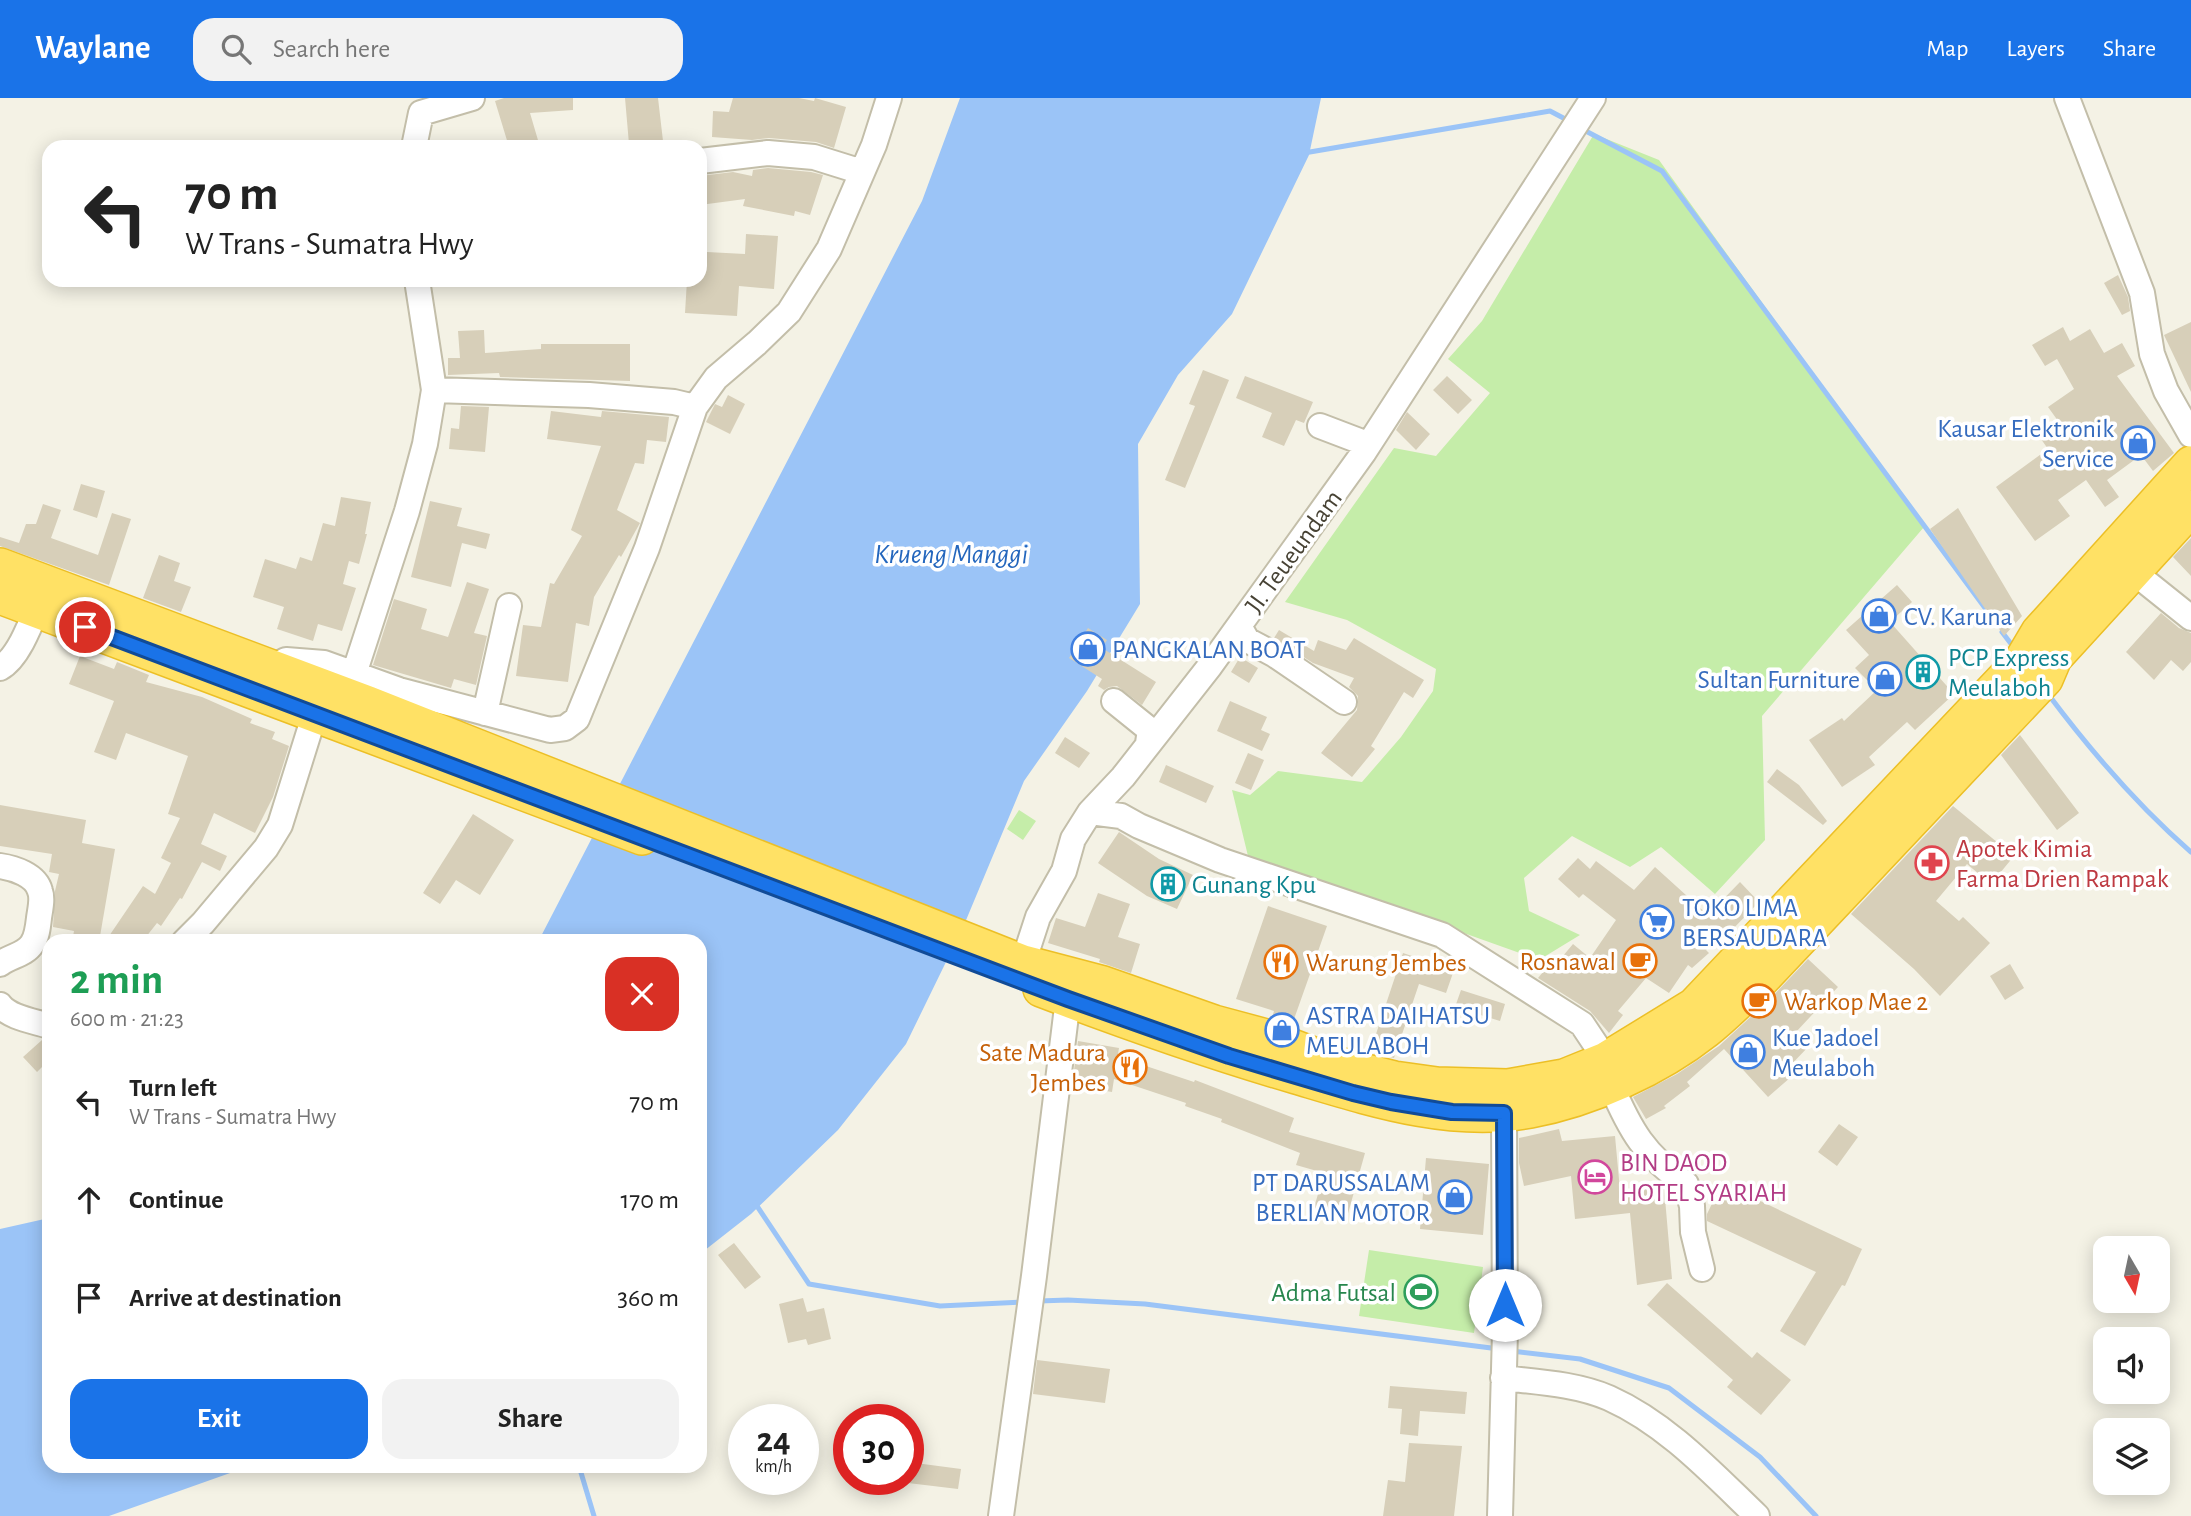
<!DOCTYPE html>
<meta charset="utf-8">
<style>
body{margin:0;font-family:"Alegreya Sans",sans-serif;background:#f2f2f2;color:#222;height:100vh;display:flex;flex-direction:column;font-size:26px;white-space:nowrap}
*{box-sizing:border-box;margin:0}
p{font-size:23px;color:#767676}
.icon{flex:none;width:38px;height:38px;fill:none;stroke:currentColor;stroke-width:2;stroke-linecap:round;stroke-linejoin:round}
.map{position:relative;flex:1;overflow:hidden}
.panel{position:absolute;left:42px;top:836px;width:665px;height:539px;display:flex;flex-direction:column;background:#fff;border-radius:21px;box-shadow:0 4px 18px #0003}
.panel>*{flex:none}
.top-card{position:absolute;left:42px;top:42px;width:665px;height:147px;border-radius:21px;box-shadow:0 4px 18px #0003;background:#fff;color:#222;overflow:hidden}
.needle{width:46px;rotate:171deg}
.controls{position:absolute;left:2093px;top:1138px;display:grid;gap:14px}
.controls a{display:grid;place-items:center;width:77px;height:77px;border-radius:14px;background:#fff;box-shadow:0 4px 18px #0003;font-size:35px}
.speed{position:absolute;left:728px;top:1306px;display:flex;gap:14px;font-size:35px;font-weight:700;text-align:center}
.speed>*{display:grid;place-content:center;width:91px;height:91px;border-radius:50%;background:#fff;box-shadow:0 4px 18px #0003;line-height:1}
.speed small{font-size:18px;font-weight:400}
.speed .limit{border:10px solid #d22;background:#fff;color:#111}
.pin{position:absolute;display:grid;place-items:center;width:60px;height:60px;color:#fff;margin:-30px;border:4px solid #fff;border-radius:50%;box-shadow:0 2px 7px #0007}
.me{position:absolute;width:77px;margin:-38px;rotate:0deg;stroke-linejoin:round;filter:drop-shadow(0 0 5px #0008)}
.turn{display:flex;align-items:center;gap:24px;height:147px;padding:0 28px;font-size:32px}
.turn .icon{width:91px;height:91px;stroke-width:2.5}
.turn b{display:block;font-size:49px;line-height:60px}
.round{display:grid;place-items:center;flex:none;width:74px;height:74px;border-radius:21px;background:#f2f2f2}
.headline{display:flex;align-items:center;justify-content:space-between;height:119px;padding:0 28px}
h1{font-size:42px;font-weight:700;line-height:52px;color:#1e9e55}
.cta{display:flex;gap:14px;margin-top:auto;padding:14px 28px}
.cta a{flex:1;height:80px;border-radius:21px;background:#1a73e8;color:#fff;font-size:28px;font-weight:700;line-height:80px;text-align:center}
.cta a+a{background:#f2f2f2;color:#222}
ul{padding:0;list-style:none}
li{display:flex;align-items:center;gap:21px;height:98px;padding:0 28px}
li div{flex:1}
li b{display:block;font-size:26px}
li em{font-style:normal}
header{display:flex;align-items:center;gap:42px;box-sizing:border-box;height:98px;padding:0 35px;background:#1a73e8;color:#fff}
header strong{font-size:33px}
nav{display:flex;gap:38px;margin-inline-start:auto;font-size:24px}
.search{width:490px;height:63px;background:#f2f2f2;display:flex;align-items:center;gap:18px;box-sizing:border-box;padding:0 24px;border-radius:21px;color:#767676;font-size:26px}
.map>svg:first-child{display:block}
</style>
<header>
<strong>Waylane</strong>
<div class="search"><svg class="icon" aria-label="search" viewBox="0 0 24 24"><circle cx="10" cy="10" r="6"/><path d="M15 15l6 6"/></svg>Search here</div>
<nav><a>Map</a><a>Layers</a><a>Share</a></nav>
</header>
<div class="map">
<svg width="2191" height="1418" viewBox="0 0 2191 1418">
<rect width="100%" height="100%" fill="#f4f2e5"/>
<path fill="#c5eda9" d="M1594 36 1659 62 1924 429 1762 618 1765 742 1715 796 1661 749 1630 769 1572 738 1524 780 1529 813 1580 837 1539 862 1248 758 1232 692 1250 697 1278 673 1362 684 1401 639 1433 593 1436 571 1347 522 1285 504 1394 350 1436 358 1490 295 1448 261 1482 223Z
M1019 712 1036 723 1023 742 1007 731Z
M1369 1152 1483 1169 1474 1235 1359 1218Z"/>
<path fill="#9bc4f7" d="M960 0H1321L1309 57 1232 216 1178 277 1138 346 1140 506 1087 593 1024 683 964 827 906 946 838 1032 751 1116 700 1156V844H538L922 103Z
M49 1120V1368L247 1369 109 1418H0V1131Z"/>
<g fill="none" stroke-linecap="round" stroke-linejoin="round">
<path stroke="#9bc4f7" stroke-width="5" d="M1580 30 1662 73 1988 514
M1304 55 1550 13 1569 23
M2002 534 2015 551
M2048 596C2090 652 2138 708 2191 754
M755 1105 809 1186 940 1208 1022 1204
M1039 1203 1068 1202 1145 1206 1499 1251
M1512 1253 1580 1261 1669 1290 1760 1359 1816 1418
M579 1368 594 1418"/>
</g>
<path fill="#d7cfb9" d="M504 0H573V12L530 15 540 49H509L495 3Z
M625 0H658L663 43 629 46Z
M733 0H799L814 3 815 0 846 9 834 50 816 44 769 40 752 42 712 39 713 13 729 14Z
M768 70 811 74 823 77 810 117 795 113 794 118 743 108 745 101 700 107V78L733 74 752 78 753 72Z
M746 136 778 138 774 191 739 188 737 218 685 215 687 182H700V169H706L707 154 745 156Z
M2118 177 2128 199 2130 213 2122 217 2104 185Z
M2191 224V294L2164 237Z
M2063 229 2070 243 2090 231 2104 255 2122 245 2135 268 2117 278 2174 355 2153 373 2141 357 2107 382 2119 399 2105 409 2086 382 2058 402 2070 418 2035 443 1996 389 2048 351 2041 341 2061 327 2048 309 2074 291 2057 261 2045 268 2032 247Z
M484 232 485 255 541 251V246H630V283L500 279 499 275 448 277V260H460L458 233Z
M1203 272 1229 282 1185 390 1165 382 1195 308 1189 306Z
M1245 278 1313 304 1304 325 1296 322 1284 348 1262 339 1272 315 1236 300Z
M1447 278 1472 302 1458 316 1433 292Z
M728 297 745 306 730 336 706 324 715 306 722 309Z
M461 308 489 309 485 354 449 351 451 330 459 331Z
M551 313 601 319 602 313 669 319 666 344 647 342 644 366 635 365 617 412 640 425 621 459 619 457 594 499 589 528 576 525 568 584 516 578 523 527 541 529 550 485 554 486 582 438 571 432 601 348 547 341Z
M1407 314 1430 336 1416 352 1396 332Z
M81 386 105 393 97 420 73 412Z
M341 399 371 404 365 436H367L359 466 349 463 343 486 356 490 342 533 318 526 313 543 277 531 284 509 253 499 265 461 296 471 300 459 312 463 323 425 335 428Z
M430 403 462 410 457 428 490 436 486 451 462 445 451 489 411 479Z
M43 406 61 412 51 440 98 457 112 415 131 421 109 487 0 448V439L19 445 26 426H36Z
M1958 410 2022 518 2004 538 1930 431Z
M2191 440V478L2173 459Z
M159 457 180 465 174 483 191 489 181 514 143 500Z
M467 484 489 491 474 535 487 538 476 587 454 581 451 590 373 567 394 501 427 511 421 531 448 539Z
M1897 487 1912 504 1890 524 1954 596 1915 632 1907 624 1869 659 1875 667 1842 689 1809 642 1842 620 1844 623 1877 592 1855 570 1869 557 1846 532Z
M2161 515 2179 530 2191 535V564L2183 573 2171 562 2154 582 2126 554Z
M1088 530 1107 542 1102 550 1156 584 1142 607 1117 588 1109 589 1104 592 1098 588 1102 581 1069 560Z
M1279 532 1314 553 1318 542 1346 552 1354 540 1424 582 1413 600 1404 594 1371 648 1375 651 1352 679 1321 655 1357 612 1358 598 1349 589 1354 580 1313 565 1274 540Z
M80 558 114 571 117 564 149 577 146 584 202 599 252 621 250 625 275 634 272 641 289 648 273 699 255 735 214 715 201 746 227 758 220 773 202 764 182 801 180 800 161 828 157 825 142 844H105L143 788 155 796 171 765 161 760 180 720 168 716 188 658 126 635 116 662 94 654 114 603 69 586Z
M1240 559 1258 570 1249 585 1231 574Z
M1230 603 1267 619 1261 632 1270 636 1262 653 1217 633Z
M2020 637 2079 715 2057 732 2001 657Z
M1065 639 1090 655 1079 670 1055 655Z
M1248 655 1264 662 1251 692 1235 685Z
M1166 667 1214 688 1206 705 1159 684Z
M1777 671 1799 687 1827 723 1823 727 1767 684Z
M0 707 86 722 82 745 115 751 99 844H72L74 833 53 829 55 793 59 776 49 774 52 756 0 748Z
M1953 708 2014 758 1991 786 1967 766 1936 803 1959 823 1963 819 1990 845 1940 898 1914 871 1851 816Z
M473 716 514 742 480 797 456 782 440 806 423 795Z
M1119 734 1159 761 1193 777 1177 811 1147 798 1098 765Z
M1578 760 1590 771 1596 763 1634 792 1655 769 1708 817 1740 784 1759 804 1730 834 1726 830 1706 852 1709 855 1692 870 1688 867 1669 895 1646 880 1618 913 1623 917 1609 935 1590 913 1538 880 1553 862 1557 865 1573 846 1590 860 1616 822 1583 796 1579 800 1558 781Z
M1098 795 1130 806 1118 839 1140 846 1131 875 1099 864 1100 861 1048 845 1056 820 1085 829Z
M1268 808 1327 828 1293 924 1298 925 1297 929 1272 920 1274 913 1236 901Z
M1403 855 1454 872 1446 895 1419 886 1394 960 1370 954Z
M1808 861 1838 889 1796 934 1810 947 1786 972 1791 979 1768 999 1724 951 1687 984 1690 988 1664 1008 1666 1010 1646 1021 1633 999 1677 976 1719 948 1770 901Z
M2010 866 2024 890 2005 902 1990 878Z
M1461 892 1505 906 1500 923 1455 909Z
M42 942 49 949V962L37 974 23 959Z
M1078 943 1119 950 1118 956 1143 967 1194 984 1195 982 1294 1020 1289 1034 1365 1055 1347 1119 1314 1110 1324 1075 1296 1067 1300 1055 1221 1024 1222 1021 1185 1008 1186 1005 1114 981 1112 994 1072 987Z
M1839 1026 1858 1039 1837 1068 1818 1054Z
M1559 1031 1562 1043 1615 1038 1620 1092 1664 1089 1672 1181 1637 1187 1630 1115 1575 1121 1571 1078 1524 1088 1519 1065V1040Z
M1426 1060 1489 1066 1483 1137 1420 1131Z
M1722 1085 1862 1151 1845 1188 1842 1187 1805 1248 1780 1233 1816 1174 1707 1123V1116Z
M734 1145 761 1179 745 1191 718 1157Z
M1667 1185 1752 1260 1757 1254 1791 1282 1761 1317 1727 1289 1733 1282 1647 1207Z
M803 1200 807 1214 824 1210 831 1241 808 1247 806 1241 788 1245 779 1206Z
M1037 1262 1110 1271 1105 1305 1033 1296Z
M1390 1288 1467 1294 1465 1316 1420 1313 1418 1338 1400 1336 1402 1311 1388 1310Z
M1409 1345 1462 1348 1454 1418H1383L1388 1382 1405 1384Z
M908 1364 961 1371 958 1391 908 1385Z"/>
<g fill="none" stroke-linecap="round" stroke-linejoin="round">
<defs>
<path id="minor" d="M2067 0 2142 195 2152 256 2166 293 2191 337
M414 49 421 15 472 0
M700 63 768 55 814 59 862 74
M434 292 589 297 674 304 695 309
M1320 328 1362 344 1364 354
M2121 464 2191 520
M1239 528 1247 542 1275 557 1344 604
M0 570C20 559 33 519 42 498
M272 570 286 562 324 565 399 592 550 632 565 630 577 621 647 450 695 309 716 280 757 245 789 214 829 151 874 47 889 0
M354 576 407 413 425 346 434 292 417 182
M1114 603 1150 632 1148 645
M485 615 509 508
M1090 714 1121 718 1139 728 1220 762 1442 837 1582 926 1606 962
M0 768C14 770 36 777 40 793 43 801 40 812 39 820 38 829 37 839 32 846 25 857 10 858 0 866
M184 844 203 825 266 750 280 727 315 615
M1023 865 1038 819 1064 773 1073 741 1090 714 1123 679 1210 568 1364 354 1593 0
M0 907C10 920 34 923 49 928
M1611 987C1630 1032 1645 1058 1686 1086L1692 1108 1693 1134 1702 1171
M1503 1280C1538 1284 1577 1286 1609 1300 1667 1326 1712 1375 1757 1418
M1001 1418 1034 1178 1068 901
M1500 1418 1505 1234 1504 1015"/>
<path id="highway" d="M0 468 368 606 1023 865 1103 886 1214 925 1266 939 1342 968 1394 981 1437 987 1508 989 1564 979 1606 962 1694 908 2023 561 2039 534 2191 366
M0 498 642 739
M1041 891C1125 923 1210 953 1296 978 1370 1000 1451 1027 1530 1012 1590 1001 1658 970 1706 932 1724 918 1740 901 1757 886L2045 581 2054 560 2191 410"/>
</defs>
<use href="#minor" stroke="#c3bea9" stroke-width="28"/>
<use href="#highway" stroke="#ecbf26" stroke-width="38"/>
<use href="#minor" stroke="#fff" stroke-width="24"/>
<use href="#highway" stroke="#ffe165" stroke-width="35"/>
</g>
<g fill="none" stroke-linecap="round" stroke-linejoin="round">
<defs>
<path id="route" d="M85 529 1068 901 1229 958 1353 995 1391 1004 1452 1014 1504 1015 1505 1207"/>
</defs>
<use href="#route" stroke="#114b97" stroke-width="18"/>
<use href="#route" stroke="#1a73e8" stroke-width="12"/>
</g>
<defs>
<symbol id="shop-ring" viewBox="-11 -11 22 22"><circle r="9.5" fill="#fff" stroke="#3f7fe0" stroke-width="1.5"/><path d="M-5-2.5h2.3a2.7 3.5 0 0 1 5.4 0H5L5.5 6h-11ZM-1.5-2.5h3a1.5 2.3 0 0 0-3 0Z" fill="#3f7fe0"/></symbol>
<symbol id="building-ring" viewBox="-11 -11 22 22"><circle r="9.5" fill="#fff" stroke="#0f9aa8" stroke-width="1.5"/><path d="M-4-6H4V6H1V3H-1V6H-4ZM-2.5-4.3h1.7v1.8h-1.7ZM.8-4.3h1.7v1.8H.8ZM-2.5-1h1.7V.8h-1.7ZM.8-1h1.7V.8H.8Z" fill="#0f9aa8"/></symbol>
<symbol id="pharmacy-ring" viewBox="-11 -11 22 22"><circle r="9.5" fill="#fff" stroke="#e0444e" stroke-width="1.5"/><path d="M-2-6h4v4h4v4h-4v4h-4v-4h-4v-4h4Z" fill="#e0444e"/></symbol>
<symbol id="supermarket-ring" viewBox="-11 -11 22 22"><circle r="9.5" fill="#fff" stroke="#3f7fe0" stroke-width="1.5"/><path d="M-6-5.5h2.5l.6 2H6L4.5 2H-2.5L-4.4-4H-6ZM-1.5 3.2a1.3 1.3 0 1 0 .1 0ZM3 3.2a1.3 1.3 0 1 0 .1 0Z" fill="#3f7fe0"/></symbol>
<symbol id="cafe-ring" viewBox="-11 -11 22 22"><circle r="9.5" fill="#fff" stroke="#e8710a" stroke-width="1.5"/><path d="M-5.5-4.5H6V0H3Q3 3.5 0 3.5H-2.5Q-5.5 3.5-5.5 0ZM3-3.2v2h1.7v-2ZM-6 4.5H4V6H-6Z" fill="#e8710a"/></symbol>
<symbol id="restaurant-ring" viewBox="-11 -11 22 22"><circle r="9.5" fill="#fff" stroke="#e8710a" stroke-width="1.5"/><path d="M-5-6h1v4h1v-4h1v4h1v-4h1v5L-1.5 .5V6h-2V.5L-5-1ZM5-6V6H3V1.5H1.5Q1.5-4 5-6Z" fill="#e8710a"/></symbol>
<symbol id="hotel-ring" viewBox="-11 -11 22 22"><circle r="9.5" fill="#fff" stroke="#d1479c" stroke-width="1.5"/><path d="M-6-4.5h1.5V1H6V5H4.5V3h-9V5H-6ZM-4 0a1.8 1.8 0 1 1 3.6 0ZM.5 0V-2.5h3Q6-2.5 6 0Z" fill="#d1479c"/></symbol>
<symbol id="stadium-ring" viewBox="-11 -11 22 22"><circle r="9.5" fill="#fff" stroke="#2e9e5b" stroke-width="1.5"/><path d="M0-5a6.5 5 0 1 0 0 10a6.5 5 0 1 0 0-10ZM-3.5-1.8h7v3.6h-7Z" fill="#2e9e5b"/></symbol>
</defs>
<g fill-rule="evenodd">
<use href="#shop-ring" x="2119" y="326" width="38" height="38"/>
<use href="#shop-ring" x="1860" y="499" width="38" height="38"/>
<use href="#shop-ring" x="1069" y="532" width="38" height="38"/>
<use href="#building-ring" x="1904" y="555" width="38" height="38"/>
<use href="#shop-ring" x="1866" y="562" width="38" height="38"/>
<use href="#pharmacy-ring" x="1913" y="746" width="38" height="38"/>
<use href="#building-ring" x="1149" y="767" width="38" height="38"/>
<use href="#supermarket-ring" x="1638" y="805" width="38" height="38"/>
<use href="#cafe-ring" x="1621" y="844" width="38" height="38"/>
<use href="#restaurant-ring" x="1262" y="845" width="38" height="38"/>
<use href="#cafe-ring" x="1740" y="884" width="38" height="38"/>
<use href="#shop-ring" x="1263" y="913" width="38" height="38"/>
<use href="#shop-ring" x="1729" y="935" width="38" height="38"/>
<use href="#restaurant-ring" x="1111" y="950" width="38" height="38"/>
<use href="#hotel-ring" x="1576" y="1060" width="38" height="38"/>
<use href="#shop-ring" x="1436" y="1080" width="38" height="38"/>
<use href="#stadium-ring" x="1402" y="1175" width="38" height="38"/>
</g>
<g text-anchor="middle" stroke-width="7" stroke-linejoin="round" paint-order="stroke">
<g font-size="26" fill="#366cbe" stroke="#fff" text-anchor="start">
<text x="2114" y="339" text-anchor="end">Kausar Elektronik<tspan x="2114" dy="30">Service</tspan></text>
<text x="1904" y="527">CV. Karuna</text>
<text x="1112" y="560">PANGKALAN BOAT</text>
<text x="1860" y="590" text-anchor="end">Sultan Furniture</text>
<text x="1682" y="818">TOKO LIMA<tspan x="1682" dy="30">BERSAUDARA</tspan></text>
<text x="1306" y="926">ASTRA DAIHATSU<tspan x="1306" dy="30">MEULABOH</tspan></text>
<text x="1772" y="948">Kue Jadoel<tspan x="1772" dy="30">Meulaboh</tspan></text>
<text x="1430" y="1093" text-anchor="end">PT DARUSSALAM<tspan x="1430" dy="30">BERLIAN MOTOR</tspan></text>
</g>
<g font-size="26" fill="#474234" stroke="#fff">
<text transform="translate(1293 453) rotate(-54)" y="9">JI. Teueundam</text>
</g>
<g font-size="26" fill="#0d838f" stroke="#fff" text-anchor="start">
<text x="1948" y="568">PCP Express<tspan x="1948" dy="30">Meulaboh</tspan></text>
<text x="1192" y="795">Gunang Kpu</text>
</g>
<g font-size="26" fill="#be3a42" stroke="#fff" text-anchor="start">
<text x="1956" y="759">Apotek Kimia<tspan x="1956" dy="30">Farma Drien Rampak</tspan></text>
</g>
<g font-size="26" fill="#c56008" stroke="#fff" text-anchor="end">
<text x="1616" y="872">Rosnawal</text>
<text x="1306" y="873" text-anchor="start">Warung Jembes</text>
<text x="1784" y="912" text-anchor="start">Warkop Mae 2</text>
<text x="1106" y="963">Sate Madura<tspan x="1106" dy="30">Jembes</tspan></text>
</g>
<g font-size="26" fill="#b23c85" stroke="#fff" text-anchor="start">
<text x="1620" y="1073">BIN DAOD<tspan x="1620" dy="30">HOTEL SYARIAH</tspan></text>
</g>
<g font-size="26" fill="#27864d" stroke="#fff" text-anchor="end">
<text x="1396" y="1203">Adma Futsal</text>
</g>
<g font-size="28" font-style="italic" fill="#2366bd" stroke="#fff">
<text x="951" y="465">Krueng Manggi</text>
</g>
</g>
</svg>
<div class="controls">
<a><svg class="needle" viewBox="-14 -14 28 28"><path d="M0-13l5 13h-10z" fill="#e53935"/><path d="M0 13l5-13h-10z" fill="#767676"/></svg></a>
<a><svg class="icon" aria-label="sound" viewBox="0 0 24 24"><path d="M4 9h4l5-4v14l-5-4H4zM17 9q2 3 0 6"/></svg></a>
<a><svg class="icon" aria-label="layers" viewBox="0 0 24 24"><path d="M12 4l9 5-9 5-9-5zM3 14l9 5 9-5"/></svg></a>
</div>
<div class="speed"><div>24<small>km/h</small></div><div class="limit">30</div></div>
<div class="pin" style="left:85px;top:529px;background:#d93025"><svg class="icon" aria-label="arrive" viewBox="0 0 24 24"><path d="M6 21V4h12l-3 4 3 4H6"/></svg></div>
<svg class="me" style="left:1505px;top:1207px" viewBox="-20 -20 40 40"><circle r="19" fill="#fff"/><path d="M0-13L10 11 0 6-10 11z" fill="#1a73e8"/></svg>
<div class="top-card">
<div class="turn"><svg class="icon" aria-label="left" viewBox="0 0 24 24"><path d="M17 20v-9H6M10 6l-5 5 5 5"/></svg><div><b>70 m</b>W Trans - Sumatra Hwy</div></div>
</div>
<section class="panel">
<div class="headline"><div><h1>2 min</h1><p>600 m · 21:23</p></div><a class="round" style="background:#d93025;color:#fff"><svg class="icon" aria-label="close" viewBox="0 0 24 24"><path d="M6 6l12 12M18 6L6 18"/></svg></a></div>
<ul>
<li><svg class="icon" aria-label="left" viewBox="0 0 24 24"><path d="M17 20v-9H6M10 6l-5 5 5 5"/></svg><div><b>Turn left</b><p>W Trans - Sumatra Hwy</p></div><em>70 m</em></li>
<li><svg class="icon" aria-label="ahead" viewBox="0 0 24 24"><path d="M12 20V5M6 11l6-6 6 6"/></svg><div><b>Continue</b></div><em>170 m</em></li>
<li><svg class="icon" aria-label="arrive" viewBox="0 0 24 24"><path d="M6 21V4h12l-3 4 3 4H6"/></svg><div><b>Arrive at destination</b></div><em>360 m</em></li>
</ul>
<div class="cta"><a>Exit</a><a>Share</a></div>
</section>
</div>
